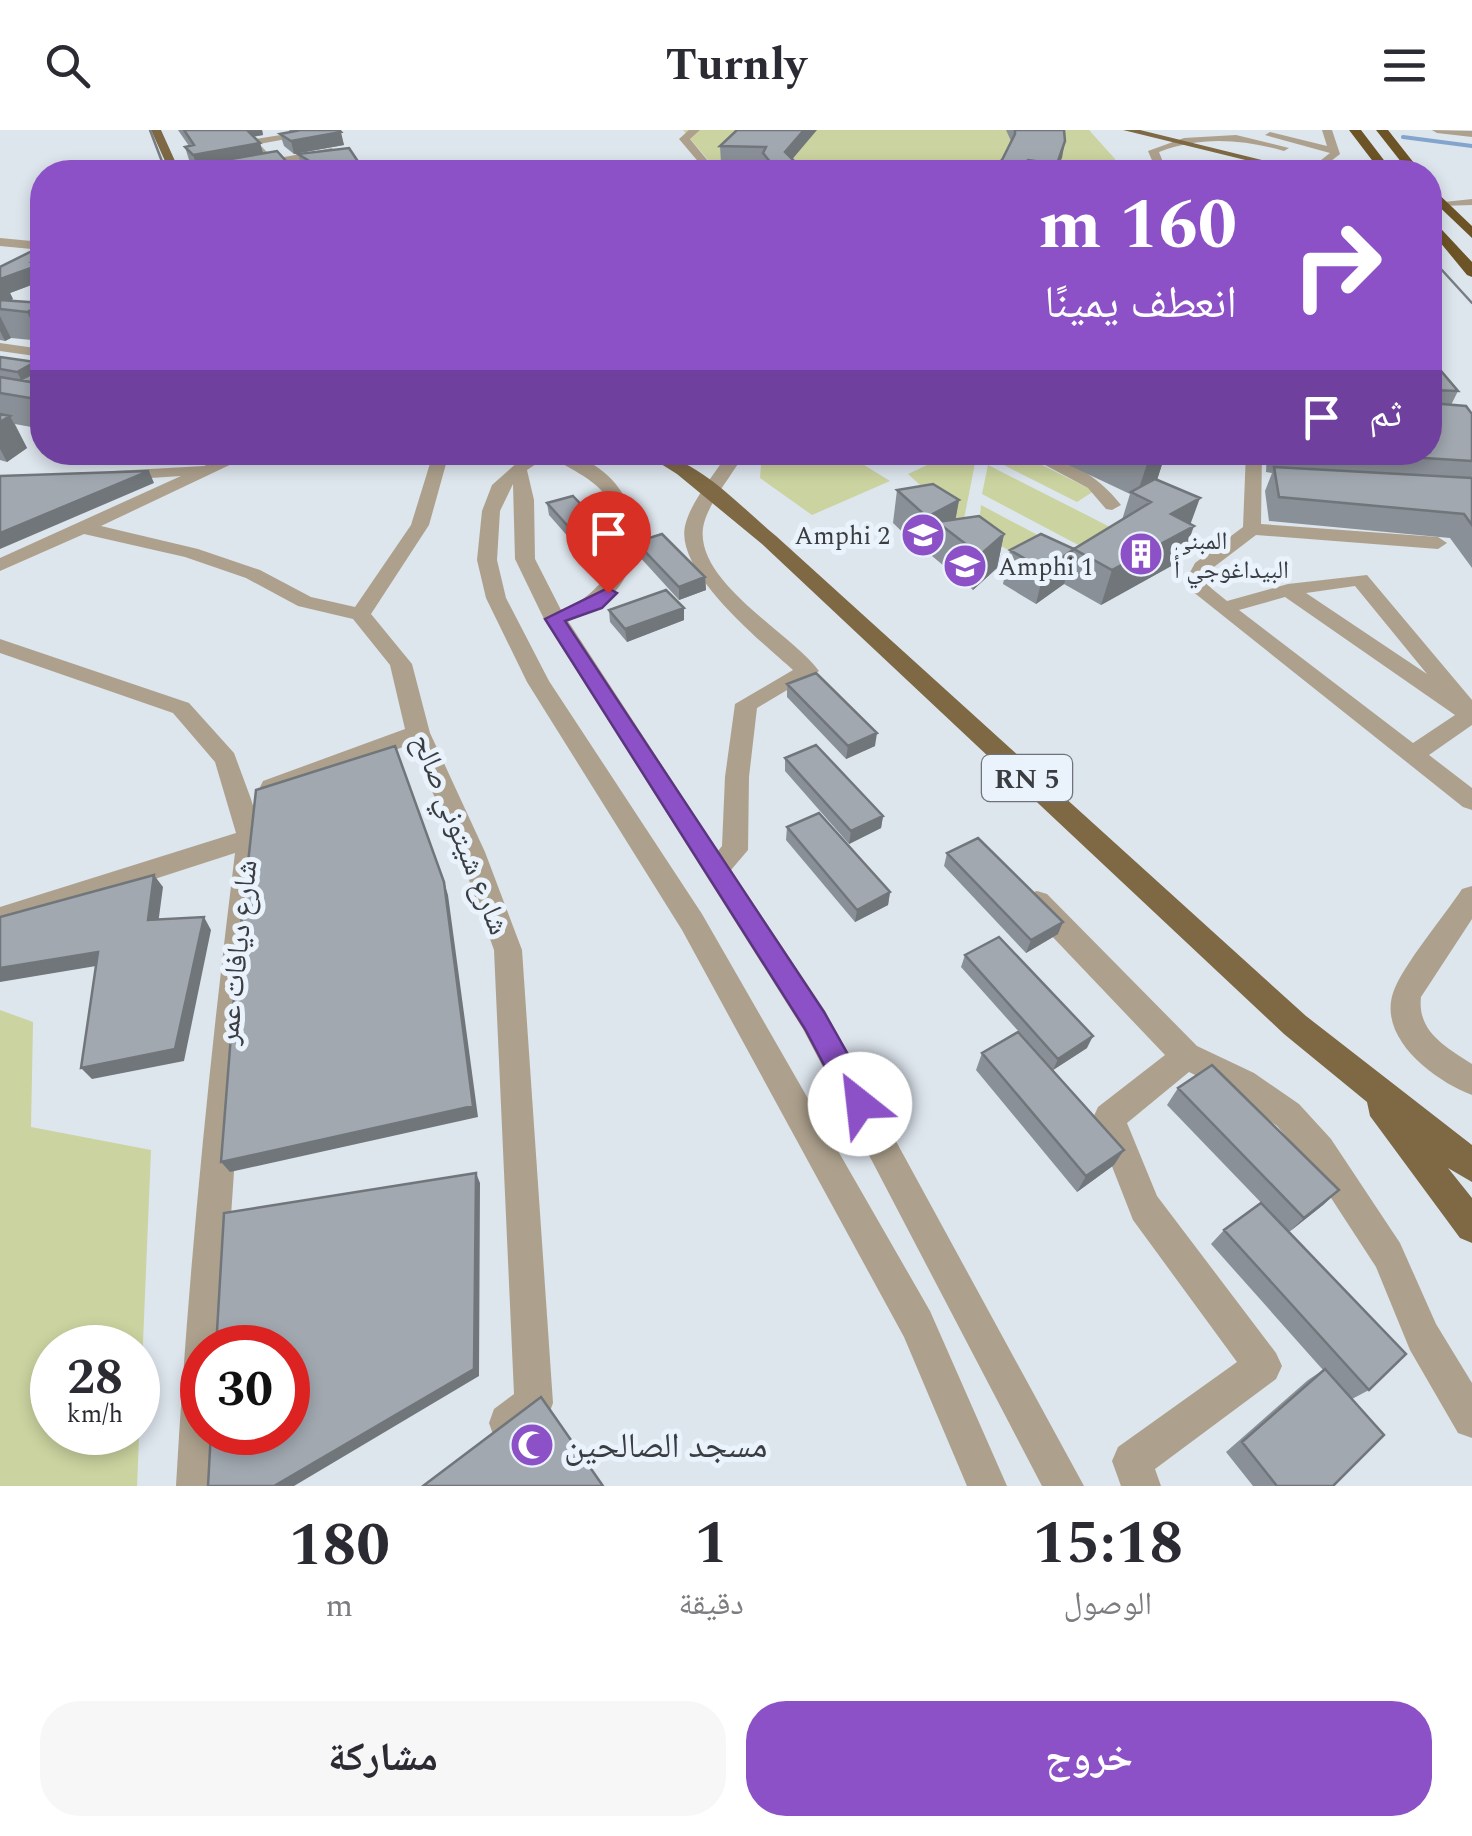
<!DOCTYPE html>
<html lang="ar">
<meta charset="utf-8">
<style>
body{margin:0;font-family:Spectral,"Noto Naskh Arabic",serif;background:#f7f7f7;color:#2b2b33;direction:rtl;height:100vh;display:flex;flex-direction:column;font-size:38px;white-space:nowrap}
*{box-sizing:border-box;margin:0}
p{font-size:32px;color:#7c7c81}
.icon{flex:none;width:55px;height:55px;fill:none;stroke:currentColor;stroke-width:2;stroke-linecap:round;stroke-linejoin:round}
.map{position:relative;height:1356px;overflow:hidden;direction:ltr}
.panel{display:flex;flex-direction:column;background:#fff;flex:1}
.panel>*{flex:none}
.top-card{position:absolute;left:30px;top:30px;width:1412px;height:305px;border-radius:40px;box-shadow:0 5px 15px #0003;direction:rtl;background:#8d51c7;color:#fff;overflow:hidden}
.speed{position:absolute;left:30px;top:1195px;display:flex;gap:20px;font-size:50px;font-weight:700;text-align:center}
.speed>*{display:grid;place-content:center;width:130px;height:130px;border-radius:50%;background:#fff;box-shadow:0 5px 15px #0003;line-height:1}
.speed small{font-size:25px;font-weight:400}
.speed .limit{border:15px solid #d22;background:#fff;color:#111}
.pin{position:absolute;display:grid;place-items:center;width:85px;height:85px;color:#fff;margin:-102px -42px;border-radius:50% 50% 50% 0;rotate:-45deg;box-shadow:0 0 10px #0007}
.pin .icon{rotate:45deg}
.me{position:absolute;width:110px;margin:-55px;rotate:331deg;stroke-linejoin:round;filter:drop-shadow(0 0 8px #0008)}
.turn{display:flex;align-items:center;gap:35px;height:210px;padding:0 40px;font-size:45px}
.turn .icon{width:130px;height:130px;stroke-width:2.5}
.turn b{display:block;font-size:70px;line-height:85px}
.then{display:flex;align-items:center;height:95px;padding:0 40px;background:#0003;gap:20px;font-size:38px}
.eta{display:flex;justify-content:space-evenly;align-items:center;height:170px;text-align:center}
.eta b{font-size:60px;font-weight:700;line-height:70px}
.cta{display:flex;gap:20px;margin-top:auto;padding:20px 40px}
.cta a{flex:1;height:115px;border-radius:40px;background:#8d51c7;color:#fff;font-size:40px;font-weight:700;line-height:115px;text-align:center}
.cta a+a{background:#f7f7f7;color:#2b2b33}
header{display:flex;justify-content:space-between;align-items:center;height:130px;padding:0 40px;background:#fff;font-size:45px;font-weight:700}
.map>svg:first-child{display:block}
</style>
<header><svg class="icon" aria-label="menu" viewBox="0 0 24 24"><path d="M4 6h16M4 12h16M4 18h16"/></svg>Turnly<svg class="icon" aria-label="search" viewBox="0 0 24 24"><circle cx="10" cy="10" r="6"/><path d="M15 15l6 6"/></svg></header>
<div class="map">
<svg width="1472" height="1356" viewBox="0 0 1472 1356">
<rect width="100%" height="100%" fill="#dde5ed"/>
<path fill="#cbd3a0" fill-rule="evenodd" d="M683 0H1089L1115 29 1118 42H718Z
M843 322 890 351 812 385 760 348 762 323Z
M953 323H977L963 394 908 344Z
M995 323H1018L1094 361 1077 372 992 329Z
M988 335 1114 399 1086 419 982 364Z
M981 375 1079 427 1051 444 978 403Z
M0 880 33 892 31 997 151 1020 137 1356H0ZM52 1218H138V1302H52Z"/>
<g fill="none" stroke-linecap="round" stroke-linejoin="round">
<path stroke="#83a4cc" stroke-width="4" d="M1403 7 1472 16"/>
<path fill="#ada18d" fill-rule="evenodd" d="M312 0H336L259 14 274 29 332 18 336 23 233 42H214L264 31 249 10Z
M689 0H700L690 9 717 42H707L679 9Z
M1322 0H1332L1340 24 1317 42H1306L1330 23 1265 5 1270 2 1327 16Z
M1432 0 1472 1V7L1437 3Z
M1236 5 1289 18 1284 21C1242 9 1200 6 1159 22L1167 42H1157L1148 21 1184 8Z
M1472 69V75L1441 76 1435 73Z
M0 108 42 112V120L0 116Z
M0 213 42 219V227L0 221Z
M234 322H257L101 396 198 419 260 440 311 467 355 477 411 395 432 327 445 322H469L446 334 429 395 371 484 412 534 430 603 485 722 522 820 553 1273 548 1287 508 1312 494 1307 489 1293 494 1279 514 1264 494 820 459 722 411 614 272 666 260 657 263 651 405 599 390 535 353 489 298 476 246 448 185 427 84 404 0 441V428L181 346 120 350 114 349V341L204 336Z
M529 322C541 322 557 320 568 323 656 351 660 462 568 491L718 721 722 716 725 647 735 574 793 540C762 512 675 442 685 396 691 370 715 345 728 322H745C733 345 707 373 703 398 696 453 791 503 819 541L757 578 749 647 748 720 731 740 825 881 1084 1356H1042L803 899 544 489 515 429 513 354 500 381 497 430 506 468 549 551 702 784 930 1181 1007 1356H967L904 1207 682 800 527 552 486 468 477 430 482 381 492 355ZM548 326C567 337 593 348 606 366 637 409 607 465 561 480L535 429 534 370 527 340Z
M1021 322C1060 322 1098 345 1121 375L1112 380 1106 379 1088 358Z
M1246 322H1262L1261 394 1438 407 1447 413 1438 419 1256 405 1210 440 1207 448 1211 458 1227 471 1288 454 1367 445 1472 570V595L1429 625 1472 658V680L1463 677 1192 461 1187 448 1195 433 1243 397ZM1355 456 1427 544 1306 463ZM1285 467 1455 585 1413 613 1239 480Z
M0 509 189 573 234 623 251 669 263 708 244 895 222 1218H202V1302H218L216 1356H176C188 1145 209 933 235 723L0 799V777L236 703 215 632 173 583 0 523Z
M1472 756V789L1421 867C1417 902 1446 917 1472 934V965C1435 951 1378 909 1393 863 1402 836 1445 785 1462 759Z
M1037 761 1047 764 1197 916 1254 943 1299 974 1331 1009 1400 1113 1436 1194 1472 1253V1308L1458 1303 1410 1220 1376 1137 1307 1031 1277 996 1232 963 1189 942 1127 993 1157 1066 1276 1223 1282 1236 1276 1249 1155 1339 1161 1356H1121L1112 1331 1118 1317 1237 1232 1133 1090 1093 988 1098 977 1165 925 1027 780 1023 772 1027 764Z"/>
<path fill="#7e6944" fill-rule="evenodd" d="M151 0H161L180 42H170Z
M1123 0H1140L1311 42H1295Z
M642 322C693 322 738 375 776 406L1306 886 1472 1015V1052L1448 1038 1472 1068V1113L1460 1108 1370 986 1367 972 1284 904 762 414 677 344Z"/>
<path fill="#6d5427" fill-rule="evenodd" d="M1349 0H1361L1393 42H1381Z
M1376 0H1388L1421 42H1409Z
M1430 56 1472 96V108L1430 68Z
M1430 87 1472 132V147L1467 145 1430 100Z"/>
<path stroke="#787d82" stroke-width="2.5" d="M150 0 166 42
M1430 127 1472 173"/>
</g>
<path fill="#8a9097" d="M178 0H262L263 5 253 7 260 13 263 23 286 31 289 40 302 39 298 24 365 42H199L190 33 185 17 189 16Z
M289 0H339L344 15 294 24 284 16 280 4 290 2Z
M737 0 792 29 797 34 819 42H764L763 40V34L721 33 720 16Z
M1006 0H1064L1065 11 1057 42H984L1002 30 1011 11Z
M42 121V151L10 163 13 169 9 171 42 173V211L11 208 5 211 0 210V137Z
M0 227 35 232 41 243 38 244 42 245V299L15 294 27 318 7 332 0 330Z
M1430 228 1458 261 1451 275 1472 284V438L1450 408 1269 391 1265 361 1272 343 1266 342 1267 322H1430Z
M1041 322H1166L1157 350 1191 394 1182 430 1101 475 1064 454 1074 419 1122 390 1130 364Z
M897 360 959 370 955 389 1004 404 997 438 973 460 932 426 934 414 922 421 893 393Z
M547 373 610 405 611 418 585 426 549 385Z
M636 412 705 447 706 460 679 470 637 424Z
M1074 419 1064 454 1036 474 1003 454 1010 420Z
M684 478V490L627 512 610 492 609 480Z
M787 554 875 616 846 629 787 567Z
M785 628 883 686 881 698 849 714 785 641Z
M787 697 890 762 888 775 855 792 786 710Z
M947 723 1058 804 1026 823 944 736Z
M965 825 1087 918 1053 940 961 837Z
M982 923 1114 1035 1077 1062 976 940Z
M1178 958 1339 1060 1323 1075 1289 1102 1369 1260 1352 1269 1333 1356H1253L1226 1322 1308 1250 1323 1240 1211 1114 1224 1100 1272 1084 1167 975Z"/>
<path fill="#71767b" d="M226 0H262L263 5 230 10Z
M804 0H817L784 39 785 22Z
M341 2 344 15 294 24 291 11Z
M1065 11 1062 28 1055 42 1057 34Z
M260 13 265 30 202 34 205 41 199 42 193 25Z
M1028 30 1025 42H1013Z
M286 31 290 42H233Z
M42 127V151L10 163 13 169 0 175V149Z
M42 174V212L27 182Z
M0 186 11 208 5 211 0 201Z
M35 232 41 243 23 253 17 242Z
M10 286 27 318 7 332 0 319V292Z
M1164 322H1166L1156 353 1136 367 1147 334Z
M149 341 154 353 0 419V403Z
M1200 368 1189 398 1194 396 1182 430 1101 475 1112 440 1171 384Z
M959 370 953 404 937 392 934 414 922 421 927 387Z
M1004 404 997 438 973 460 980 425Z
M610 405 611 418 585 426 584 414Z
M1074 419 1064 454 1036 474 1044 440Z
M705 447 706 460 679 470V457Z
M684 478V490L627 512 625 499Z
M877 603 875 616 846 629 848 616Z
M883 686 881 698 849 714 851 701Z
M154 745 163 757 157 802 148 790Z
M444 752 448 765 478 987 230 1042 221 1032Z
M890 762 888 775 855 792 857 780Z
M204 787 211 800 184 931 92 949 81 938Z
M1063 792 1058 804 1026 823 1031 810Z
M98 822 108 834 0 852V838Z
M1093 906 1087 918 1053 940 1058 929Z
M1124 1020 1114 1035 1077 1062 1086 1046Z
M476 1043 480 1053 479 1246 294 1356H274Z
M1339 1060 1323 1075 1289 1102 1304 1088Z"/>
<path fill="#a1a8b0" stroke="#71767b" stroke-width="2.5" d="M184 0H247L260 13 193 25 185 17 194 15Z
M294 0H339L341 2 291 11 280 4 296 1Z
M737 0H804L785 22 797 34 819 42H798L771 33 763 23 766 17 720 16Z
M1015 0H1064L1065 11 1057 34 1028 30 1013 42H984L1002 30 1015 4Z
M349 18 365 42H268L308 39 311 42 324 40 298 24Z
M277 21 286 31 274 35 233 42H208L202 34Z
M34 120 42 121V127L32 132 42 134 0 149V137Z
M0 170 42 173V174L27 182 0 179Z
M0 227 35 232 17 242 0 239Z
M1430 228 1458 261 1430 260Z
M32 244 42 245V254L20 250Z
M0 247 42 254V270L0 263Z
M1430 273 1466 276 1472 284V331L1329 322H1430Z
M0 284 10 286 0 292Z
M1121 322H1164L1147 334Z
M1274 337 1472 348V395L1464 384 1279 367Z
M149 341 0 403V346Z
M1155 349 1200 368 1171 384 1194 396 1112 440 1074 419 1151 372 1131 362Z
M933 354 959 370 927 387 897 360Z
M573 366 610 405 584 414 547 373Z
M979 386 1004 404 980 425 937 392Z
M662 404 705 447 679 457 636 412Z
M1041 404 1074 419 1044 440 1010 420Z
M666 460 684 478 625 499 609 480Z
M816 543 877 603 848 616 787 554Z
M816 615 883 686 851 701 785 628Z
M395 616 444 752 473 976 221 1032 236 842 256 660Z
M819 683 890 762 857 780 787 697Z
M978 708 1063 792 1031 810 947 723Z
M154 745 148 790 204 787 175 919 81 938 98 822 0 838V787Z
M999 807 1093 906 1058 929 965 825Z
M1018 902 1124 1020 1086 1046 982 923Z
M1212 935 1339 1060 1304 1088 1178 958Z
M476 1043 474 1239 274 1356H208L211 1302H288V1218H216L224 1083Z
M1261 1073 1406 1224 1369 1260 1224 1100Z
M1325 1239 1384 1305 1333 1356H1277L1242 1312Z
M541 1267 603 1356H423Z"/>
<path fill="#8d51c7" stroke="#5c3581" stroke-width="2.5" d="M608 458 617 463 602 478 565 491 824 882 871 965 875 974 871 984 860 988 850 984 805 899 545 489Z"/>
<defs>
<symbol id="university-disc" viewBox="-11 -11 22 22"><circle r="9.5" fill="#8d51c7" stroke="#eaf2fb"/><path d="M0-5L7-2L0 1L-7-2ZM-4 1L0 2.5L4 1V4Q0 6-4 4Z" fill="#fff"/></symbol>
<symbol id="building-disc" viewBox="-11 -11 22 22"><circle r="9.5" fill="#8d51c7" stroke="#eaf2fb"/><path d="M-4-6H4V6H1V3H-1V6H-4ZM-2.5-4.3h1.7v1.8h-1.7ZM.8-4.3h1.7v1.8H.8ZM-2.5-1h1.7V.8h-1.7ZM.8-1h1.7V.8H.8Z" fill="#fff"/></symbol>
<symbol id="mosque-disc" viewBox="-11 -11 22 22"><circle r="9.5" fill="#8d51c7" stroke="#eaf2fb"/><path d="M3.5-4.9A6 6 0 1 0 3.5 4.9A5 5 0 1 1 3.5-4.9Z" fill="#fff"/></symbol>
</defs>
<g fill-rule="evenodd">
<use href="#university-disc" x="898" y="380" width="50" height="50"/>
<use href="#building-disc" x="1116" y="399" width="50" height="50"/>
<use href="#university-disc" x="940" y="411" width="50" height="50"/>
<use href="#mosque-disc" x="507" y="1290" width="50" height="50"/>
</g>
<g text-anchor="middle" stroke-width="10" stroke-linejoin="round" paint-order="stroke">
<g font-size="25" fill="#3a3d41" stroke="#eaf2fb" text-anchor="start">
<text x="890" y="414" text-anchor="end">Amphi 2</text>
<text x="1174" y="419">المبنى<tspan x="1174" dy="29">البيداغوجي أ</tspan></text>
<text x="998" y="445">Amphi 1</text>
</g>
<rect fill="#eaf2fb" stroke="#6f7379" stroke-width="2.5" x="982" y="625" width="90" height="46" rx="8"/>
<g font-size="28" font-weight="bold" fill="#3a3d41">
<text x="1027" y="658">RN 5</text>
</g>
<g font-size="30" fill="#3a3d41" stroke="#eaf2fb">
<text transform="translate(461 704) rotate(68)" y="10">شارع شيتوني صالح</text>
<text transform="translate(237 822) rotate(-84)" y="10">شارع ديافات عمر</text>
</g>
<g font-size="35" fill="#3a3d41" stroke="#eaf2fb" text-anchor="start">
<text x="564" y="1327">مسجد الصالحين</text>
</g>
</g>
</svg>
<div class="speed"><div>28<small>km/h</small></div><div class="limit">30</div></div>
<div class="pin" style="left:608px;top:463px;background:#d93025"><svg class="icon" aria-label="arrive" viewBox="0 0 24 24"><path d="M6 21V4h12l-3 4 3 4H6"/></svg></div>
<svg class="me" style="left:860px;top:974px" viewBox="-20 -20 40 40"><circle r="19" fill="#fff"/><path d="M0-13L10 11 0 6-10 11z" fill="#8d51c7"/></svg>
<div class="top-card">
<div class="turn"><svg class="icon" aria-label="right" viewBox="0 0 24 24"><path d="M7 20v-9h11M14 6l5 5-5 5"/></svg><div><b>160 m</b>انعطف يمينًا</div></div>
<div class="then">ثم<svg class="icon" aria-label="arrive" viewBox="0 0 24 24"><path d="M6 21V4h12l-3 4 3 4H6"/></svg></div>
</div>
</div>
<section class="panel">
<div class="eta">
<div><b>15:18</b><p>الوصول</p></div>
<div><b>1</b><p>دقيقة</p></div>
<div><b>180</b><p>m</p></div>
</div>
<div class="cta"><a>خروج</a><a>مشاركة</a></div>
</section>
